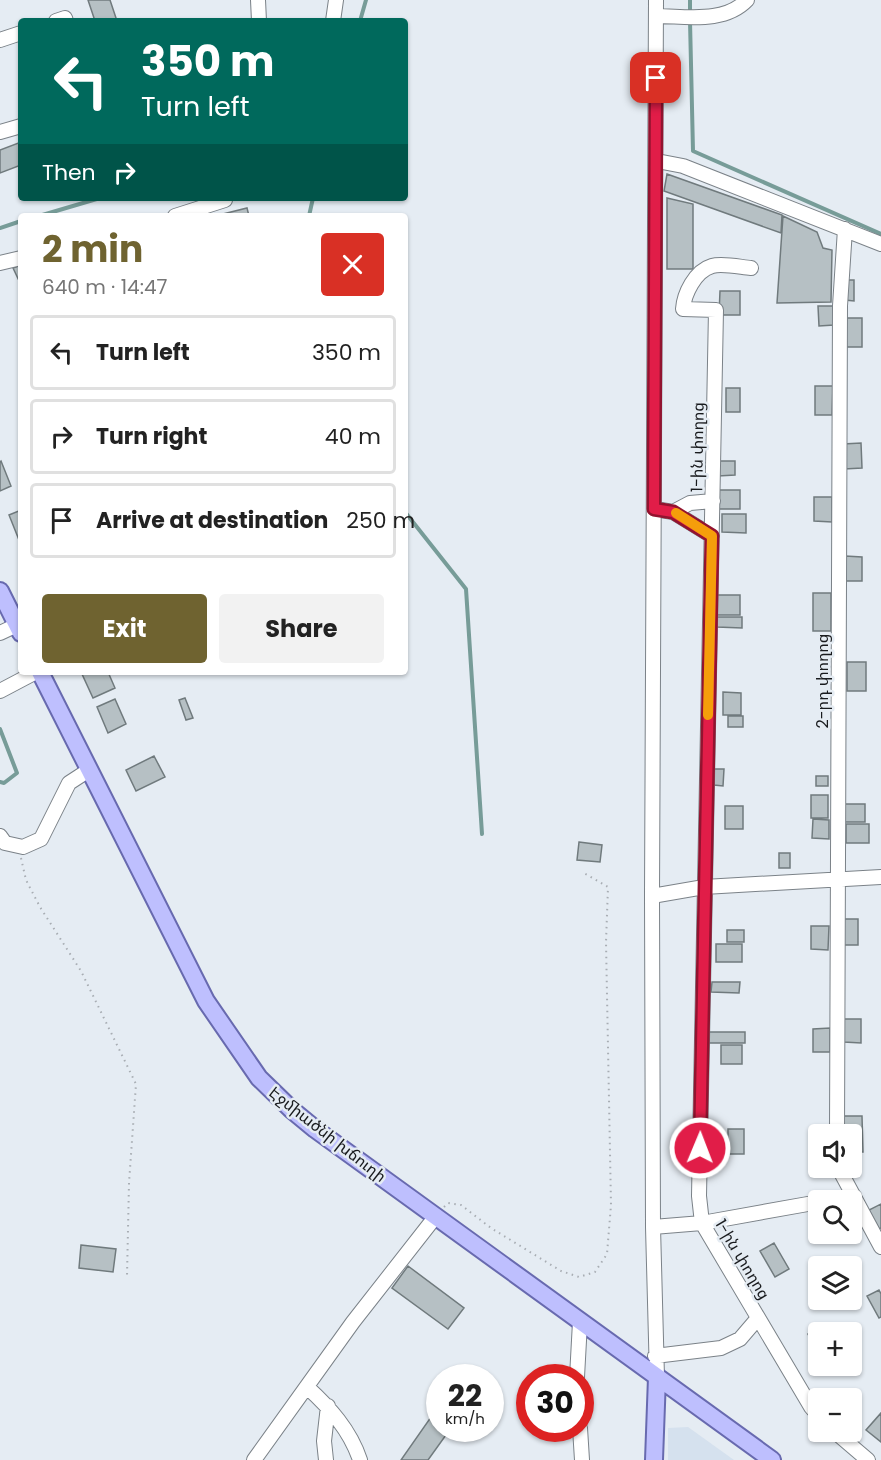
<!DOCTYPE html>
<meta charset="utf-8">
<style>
body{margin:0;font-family:Poppins,"Noto Sans Armenian",sans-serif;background:#f2f2f2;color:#222;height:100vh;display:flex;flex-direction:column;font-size:22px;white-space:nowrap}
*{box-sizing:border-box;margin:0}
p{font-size:20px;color:#767676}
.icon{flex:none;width:33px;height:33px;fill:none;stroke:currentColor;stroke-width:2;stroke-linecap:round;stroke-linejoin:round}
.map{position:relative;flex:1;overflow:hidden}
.drawer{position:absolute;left:18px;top:213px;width:390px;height:462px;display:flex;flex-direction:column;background:#fff;border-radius:6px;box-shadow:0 2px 4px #0004}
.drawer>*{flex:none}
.banner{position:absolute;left:18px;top:18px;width:390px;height:183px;border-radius:6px;box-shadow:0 2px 4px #0004;background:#00695c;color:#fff;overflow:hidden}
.controls{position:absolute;left:808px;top:1124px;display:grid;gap:12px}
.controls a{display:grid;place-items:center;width:54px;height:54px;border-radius:6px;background:#fff;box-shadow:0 2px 4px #0004;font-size:30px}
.speed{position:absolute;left:426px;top:1364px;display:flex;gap:12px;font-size:30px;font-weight:700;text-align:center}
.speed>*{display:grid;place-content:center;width:78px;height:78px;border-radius:50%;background:#fff;box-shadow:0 2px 4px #0004;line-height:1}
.speed small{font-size:15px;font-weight:400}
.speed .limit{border:9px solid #d22;background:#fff;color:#111}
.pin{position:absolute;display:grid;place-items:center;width:51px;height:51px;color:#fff;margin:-26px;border-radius:12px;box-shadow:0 3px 9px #0006}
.me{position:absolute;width:66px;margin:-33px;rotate:1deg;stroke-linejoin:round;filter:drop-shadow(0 0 4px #0008)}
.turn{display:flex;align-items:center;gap:21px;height:126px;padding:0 24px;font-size:27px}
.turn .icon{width:78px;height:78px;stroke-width:2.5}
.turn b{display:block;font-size:42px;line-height:51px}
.then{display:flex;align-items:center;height:57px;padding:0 24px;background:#0003;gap:12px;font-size:22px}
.round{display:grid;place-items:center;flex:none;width:63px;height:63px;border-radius:6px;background:#f2f2f2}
.head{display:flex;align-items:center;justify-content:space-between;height:102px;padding:0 24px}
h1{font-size:36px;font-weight:700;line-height:45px;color:#6f6330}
.primary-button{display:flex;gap:12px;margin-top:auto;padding:12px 24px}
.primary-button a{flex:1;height:69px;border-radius:6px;background:#6f6330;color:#fff;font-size:24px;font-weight:700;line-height:69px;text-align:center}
.primary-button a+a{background:#f2f2f2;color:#222}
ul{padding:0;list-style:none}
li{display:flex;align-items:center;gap:18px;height:75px;margin:0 12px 9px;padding:0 12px;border:3px solid #e0e0e0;border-radius:6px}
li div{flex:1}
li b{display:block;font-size:22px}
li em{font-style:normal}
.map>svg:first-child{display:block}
</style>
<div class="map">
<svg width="881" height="1460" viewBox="0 0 881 1460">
<rect width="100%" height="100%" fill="#e5ecf3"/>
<path fill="#d5e1ee" d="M688 1427 734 1460H668V1428Z"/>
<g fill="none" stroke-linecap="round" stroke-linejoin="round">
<path stroke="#779c98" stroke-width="4" d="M690 0V14
M360 21 366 0
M690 21 693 151 881 234
M39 216 100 198
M309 216 313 198
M0 228 21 221
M405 512 466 589 482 834
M0 729 17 773 4 783 0 782"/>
</g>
<path fill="#b6c0c4" stroke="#707a7d" stroke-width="1.5" d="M88 0H110L117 21H95Z
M21 142V165L0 173V150Z
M667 174 782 215 781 233 664 191Z
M667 198 693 204V269H667Z
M247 208 249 216H215Z
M783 216 817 232 823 248 832 250 831 302 777 303Z
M21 265V285L13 268Z
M846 280H854V301L845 300Z
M720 291H740V315H719Z
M818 306H834V325L819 326Z
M844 318H862V347H844Z
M815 386H833L832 415H815Z
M726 388H740V412H726Z
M861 443 862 468 844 469 843 444Z
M1 461 11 486 0 491V462Z
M718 461H735V475L718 476Z
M716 490H740V509H716Z
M814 497H832V522L814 521Z
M21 510V539L19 540 9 515Z
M722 514H746V533L722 532Z
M845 556 862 557V581H844Z
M813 593H831V631H813Z
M714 595H740V615H714Z
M717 617H742V628L717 627Z
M847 662H866V691H847Z
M86 672H108L115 688 93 698 82 674Z
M723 692 741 693V715H723Z
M185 698 193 718 186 720 179 700Z
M115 699 126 724 108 733 97 707Z
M728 716H743V727H728Z
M154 756 165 777 136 791 126 770Z
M714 769H724L723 786 714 785Z
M816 776H828V786H816Z
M811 795H828V818H811Z
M841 804H865V822H841Z
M725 806H743V829H725Z
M813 819 829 820V839L812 838Z
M846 824H869V843H846Z
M579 842 602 845 600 862 577 860Z
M779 853H790V868H779Z
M841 919H858V945H841Z
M811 926H829L828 950 811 949Z
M727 930H744V942H727Z
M716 944H742V962H716Z
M712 982H740L739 993 711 992Z
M844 1019H861V1043L844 1042Z
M830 1028V1052H813V1029Z
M708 1032H745V1043H708Z
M721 1045H742V1064H721Z
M844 1116H862L863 1152H852V1134H844Z
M728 1129H744V1154H728Z
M881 1204V1228L879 1229 869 1210Z
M774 1243 789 1269 775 1277 760 1251Z
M81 1245 116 1249 113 1272 79 1268Z
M408 1266 464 1308 448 1329 392 1288Z
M879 1290 881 1294V1317L879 1318 867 1296Z
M820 1328 822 1332H819L818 1353 808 1334Z
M438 1407 440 1428H451L428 1460H401Z
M881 1413V1442L866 1430Z"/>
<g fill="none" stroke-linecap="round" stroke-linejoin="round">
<defs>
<path id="minor" d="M258 0 259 21
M656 0 652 896 653 1227 657 1377
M656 16C686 16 724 24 747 0
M56 21 65 18 66 21
M333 21 336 0
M0 40 21 33
M0 132 21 126
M657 161 683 166 881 244
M175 216 225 200 224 198
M0 263 21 258
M751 268C740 267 722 263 712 266 695 271 684 294 683 309L716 310 699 1196 702 1223 811 1407 819 1416
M655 509 673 512 712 536
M673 512 690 503 713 501
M0 633 17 625
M0 691 36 672
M0 836 5 843 23 847 41 839 69 783 89 770
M652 896 704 887 881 877
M837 1134 840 306 845 229
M838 1167 881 1247
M832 1200 854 1196
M653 1227 702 1223 819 1202
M655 1356 721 1348 740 1339 758 1318
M577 1377 580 1322
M307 1387C330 1408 350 1430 360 1460
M580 1428 582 1460
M834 1431 868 1460
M254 1460 353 1322 436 1216
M326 1460 324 1441 328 1406"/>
<path id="major" d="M0 591 21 633
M40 672 206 1001 259 1078 292 1110 315 1129 772 1460
M654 1460 657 1377"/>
</defs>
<use href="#minor" stroke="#7b8288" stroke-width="16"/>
<use href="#major" stroke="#686aaf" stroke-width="20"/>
<path stroke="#a8adb3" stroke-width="2" stroke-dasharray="1.5 4.5" stroke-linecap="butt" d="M21 858 26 880 40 907 81 971 136 1084 129 1183 127 1276
M444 1207 448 1203 461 1205 491 1228 561 1271 579 1277 595 1272 607 1254 611 1205 606 942 608 887 582 872"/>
<use href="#minor" stroke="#fff" stroke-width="14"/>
<use href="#major" stroke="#bebffe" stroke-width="16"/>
</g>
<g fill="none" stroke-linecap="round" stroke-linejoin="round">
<defs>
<path id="route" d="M656 78 654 509 673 512 712 536 700 1148"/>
</defs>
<use href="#route" stroke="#92132f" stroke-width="15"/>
<use href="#route" stroke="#e11d48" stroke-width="10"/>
<path stroke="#f59e0b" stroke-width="10" d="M676 513 712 536 708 715"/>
</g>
<g text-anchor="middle" stroke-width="5" stroke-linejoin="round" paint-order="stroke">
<g font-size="16" fill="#191b1e" stroke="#e5ecf3">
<text transform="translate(697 447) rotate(-89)" y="6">1-ին փողոց</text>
<text transform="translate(822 681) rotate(-90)" y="6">2-րդ փողոց</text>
<text transform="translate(328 1134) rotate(38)" y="6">Էջմիածնի խճուղի</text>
<text transform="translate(743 1259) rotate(59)" y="6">1-ին փողոց</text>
</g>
</g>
</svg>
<div class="controls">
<a><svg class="icon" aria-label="sound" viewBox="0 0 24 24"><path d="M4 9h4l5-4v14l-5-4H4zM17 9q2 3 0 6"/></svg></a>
<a><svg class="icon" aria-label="search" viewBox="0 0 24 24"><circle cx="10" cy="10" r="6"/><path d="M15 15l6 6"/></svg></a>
<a><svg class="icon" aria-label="layers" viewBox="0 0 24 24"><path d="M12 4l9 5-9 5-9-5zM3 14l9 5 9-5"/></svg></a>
<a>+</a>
<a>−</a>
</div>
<div class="speed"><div>22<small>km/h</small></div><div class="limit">30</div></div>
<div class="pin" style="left:656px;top:78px;background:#d93025"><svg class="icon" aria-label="arrive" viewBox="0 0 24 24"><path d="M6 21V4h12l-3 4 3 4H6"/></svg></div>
<svg class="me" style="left:700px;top:1148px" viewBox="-20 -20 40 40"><circle r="17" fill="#e11d48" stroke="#fff" stroke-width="3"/><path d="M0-11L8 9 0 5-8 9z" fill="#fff"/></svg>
<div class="banner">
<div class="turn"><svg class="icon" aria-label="left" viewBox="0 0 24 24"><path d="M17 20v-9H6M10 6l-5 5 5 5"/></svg><div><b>350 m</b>Turn left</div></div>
<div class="then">Then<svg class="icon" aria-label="right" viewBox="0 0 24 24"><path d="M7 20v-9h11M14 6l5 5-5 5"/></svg></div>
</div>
<section class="drawer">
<div class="head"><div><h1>2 min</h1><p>640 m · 14:47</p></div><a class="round" style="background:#d93025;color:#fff"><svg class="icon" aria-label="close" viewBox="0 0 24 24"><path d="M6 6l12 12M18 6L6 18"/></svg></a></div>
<ul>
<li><svg class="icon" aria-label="left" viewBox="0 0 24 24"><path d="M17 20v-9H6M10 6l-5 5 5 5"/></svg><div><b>Turn left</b></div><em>350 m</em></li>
<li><svg class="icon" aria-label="right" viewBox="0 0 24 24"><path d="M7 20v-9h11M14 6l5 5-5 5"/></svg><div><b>Turn right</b></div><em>40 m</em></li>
<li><svg class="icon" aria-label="arrive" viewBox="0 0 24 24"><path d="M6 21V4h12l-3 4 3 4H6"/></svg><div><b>Arrive at destination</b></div><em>250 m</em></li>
</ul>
<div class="primary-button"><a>Exit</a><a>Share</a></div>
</section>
</div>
